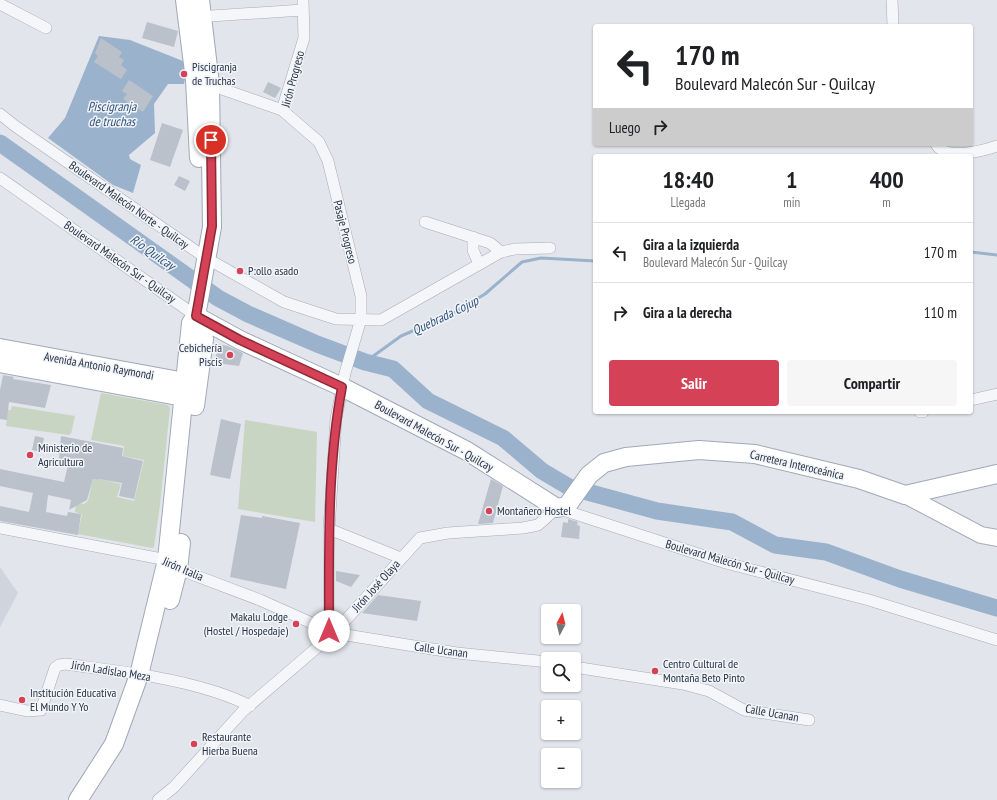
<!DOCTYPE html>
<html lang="es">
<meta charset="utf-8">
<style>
body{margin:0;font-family:"PT Sans Narrow",sans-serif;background:#f6f6f6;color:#202124;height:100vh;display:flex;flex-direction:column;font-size:15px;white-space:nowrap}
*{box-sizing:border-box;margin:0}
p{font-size:13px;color:#757577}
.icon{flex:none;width:22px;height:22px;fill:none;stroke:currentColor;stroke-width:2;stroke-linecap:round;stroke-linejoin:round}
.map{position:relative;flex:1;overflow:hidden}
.side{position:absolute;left:593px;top:154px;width:380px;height:260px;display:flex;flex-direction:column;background:#fff;border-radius:4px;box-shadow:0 1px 3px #0004}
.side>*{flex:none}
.hud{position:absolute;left:593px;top:24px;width:380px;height:122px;border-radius:4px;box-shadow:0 1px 3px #0004;background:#fff;color:#202124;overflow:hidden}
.needle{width:26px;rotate:7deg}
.controls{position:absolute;left:541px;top:604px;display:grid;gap:8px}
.controls a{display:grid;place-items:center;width:40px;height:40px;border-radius:4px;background:#fff;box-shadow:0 1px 3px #0004;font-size:20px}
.pin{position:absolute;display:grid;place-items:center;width:34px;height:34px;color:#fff;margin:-17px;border:2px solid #fff;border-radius:50%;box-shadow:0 1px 4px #0007}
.me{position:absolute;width:44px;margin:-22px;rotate:0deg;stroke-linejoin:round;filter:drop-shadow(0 0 3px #0008)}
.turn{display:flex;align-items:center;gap:14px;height:84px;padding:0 16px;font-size:18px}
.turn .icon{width:52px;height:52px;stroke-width:2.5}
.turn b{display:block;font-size:28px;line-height:34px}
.then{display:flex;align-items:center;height:38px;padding:0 16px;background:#0003;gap:8px;font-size:15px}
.eta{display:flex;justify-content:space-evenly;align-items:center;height:68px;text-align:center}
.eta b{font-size:24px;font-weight:700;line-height:28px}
.action{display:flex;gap:8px;margin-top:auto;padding:8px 16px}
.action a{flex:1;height:46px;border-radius:4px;background:#d54156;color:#fff;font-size:16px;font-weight:700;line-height:46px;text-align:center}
.action a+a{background:#f6f6f6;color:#202124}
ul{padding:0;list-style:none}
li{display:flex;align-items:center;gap:12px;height:60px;padding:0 16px;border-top:1px solid #e0e0e0}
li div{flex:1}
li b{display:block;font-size:15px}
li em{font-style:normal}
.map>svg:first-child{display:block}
</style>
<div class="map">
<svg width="997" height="800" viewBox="0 0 997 800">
<rect width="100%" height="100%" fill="#e2e5eb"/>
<path fill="#d0d4dd" d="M0 567 18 593 0 627Z"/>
<path fill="#c7d5c2" d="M101 393 168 405 170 408 160 505 154 547 152 548 78 534 82 514 75 512 76 503 84 504 88 501 93 479 99 480 100 479 121 484 117 497 134 501 144 460 123 456 124 446 91 440Z
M12 406 75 416 71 434 68 435 6 426 8 410H11Z
M245 420 317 432 315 522 238 509Z"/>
<path fill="#9bb2cd" d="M99 36 130 40 188 63 184 84H168L154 104 155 133 129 155 130 159 141 165 133 193 113 185 48 138 65 118Z"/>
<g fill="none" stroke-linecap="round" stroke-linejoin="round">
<path stroke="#9bb2cd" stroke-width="3" d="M971 252 997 255
M365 362 401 336 450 315 485 294 522 262 541 258 595 261"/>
<path stroke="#9bb2cd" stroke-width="17" d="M0 143 218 298 248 314 317 344 365 362 393 369 428 401 503 438 542 471 569 487 657 511 732 522 775 545 826 552 900 579 997 608"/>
</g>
<path fill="#bbc1cb" d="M147 22 178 31 174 47 142 38Z
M101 38 122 52 119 57 124 60 121 65 127 70 121 79 94 62 98 56 95 53Z
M129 80 153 96 143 112 123 99 127 94 122 91Z
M268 82 281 88 275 98 263 92Z
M162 123 183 130 170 167 150 160Z
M179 176 190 181 185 191 174 185Z
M218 344 228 346 243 353 239 366 215 363Z
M3 375 14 377 13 379 51 385 45 408 9 402 7 420 0 419V390Z
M221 419 241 424 230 479 210 475Z
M35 436 44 438 41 452 32 450Z
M61 436 123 448 122 456 143 461 134 499 119 496 122 483 99 479V480L93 479 87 500 69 510 71 500 48 495 46 512 67 516 68 512 81 514 78 535 0 521V506L29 512 33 493 0 486V469L64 482 69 461 59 459Z
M491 479 503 486 493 523 478 524Z
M241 515 262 518V516L300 523 286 589 230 577Z
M568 519 578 522 577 525 580 526 579 539 561 537 563 522 568 523Z
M336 571 360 575 351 587 336 581Z
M378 595 421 601 417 621 362 613Z"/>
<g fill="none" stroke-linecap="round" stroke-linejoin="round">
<defs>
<path id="street" d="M892 0 893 26
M0 4 46 28
M196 17 303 10
M205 83 282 110 319 142 328 161 361 296V319L345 373 336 419 329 529V631
M282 110 304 38 303 0
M0 114 15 126 206 258 284 302 336 319 381 320 501 252 515 249 550 248
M936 144C945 161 983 151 997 146
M0 178 196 316
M425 222 490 243 501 252
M473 237V250L479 264
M971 400 997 394
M920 412H923
M0 528 167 560 178 569 260 600 334 633 457 653 548 662
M329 529 401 558
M574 667 683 684 709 691 744 710 809 720
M0 705 27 711 41 710 55 668 59 665 65 664C116 671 167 676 216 692 228 696 239 700 250 706
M158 800 174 787 243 711 334 633 420 538 448 533 523 528 538 525 557 508 726 563 869 600 997 640"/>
<path id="secondary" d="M905 495 981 535 997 538"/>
<path id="primary" d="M185 0 195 80 199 158
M196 316 240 340 342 387 467 451 557 508 567 506 589 475 604 463 626 457 699 450 755 454 859 479 905 495 997 474
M0 348 196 384
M0 363 194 399
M195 406 204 339 202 327 196 316
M170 600 178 569 181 543
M78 800 114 744 139 675 156 605 167 560 190 333 191 323 196 316 212 227 210 84 200 0"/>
</defs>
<use href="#street" stroke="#a7acb6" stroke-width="12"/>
<use href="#secondary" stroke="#a7acb6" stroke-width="18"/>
<use href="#primary" stroke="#a0a9b7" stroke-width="20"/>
<use href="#street" stroke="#f5f6f9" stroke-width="11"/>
<use href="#secondary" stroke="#fff" stroke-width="16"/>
<use href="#primary" stroke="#fff" stroke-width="18"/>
</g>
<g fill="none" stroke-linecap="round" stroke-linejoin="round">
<defs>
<path id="route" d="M211 140 212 226 196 316 240 340 342 387C327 467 329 549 329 631"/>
</defs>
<use href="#route" stroke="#8a2a38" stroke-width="10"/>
<use href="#route" stroke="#d54156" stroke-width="7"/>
</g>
<g fill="#d54156" stroke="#f1f4f8" stroke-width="1.5">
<circle cx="184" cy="74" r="4"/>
<circle cx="240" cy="271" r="4"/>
<circle cx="230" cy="355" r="4"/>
<circle cx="30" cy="455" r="4"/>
<circle cx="489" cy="511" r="4"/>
<circle cx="296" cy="624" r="4"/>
<circle cx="655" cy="671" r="4"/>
<circle cx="22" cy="700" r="4"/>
<circle cx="194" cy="744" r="4"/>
</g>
<g text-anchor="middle" stroke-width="3" stroke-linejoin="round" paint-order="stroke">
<g font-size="12" fill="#293244" stroke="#f1f4f8" text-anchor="start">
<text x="192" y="71">Piscigranja<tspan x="192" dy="14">de Truchas</tspan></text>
<text x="248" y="275">P:ollo asado</text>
<text x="222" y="352" text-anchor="end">Cebichería<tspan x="222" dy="14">Piscis</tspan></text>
<text x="38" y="452">Ministerio de<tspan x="38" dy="14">Agricultura</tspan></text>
<text x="497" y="515">Montañero Hostel</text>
<text x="288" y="621" text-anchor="end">Makalu Lodge<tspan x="288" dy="14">(Hostel / Hospedaje)</tspan></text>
<text x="663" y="668">Centro Cultural de<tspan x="663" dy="14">Montaña Beto Pinto</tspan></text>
<text x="30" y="697">Institución Educativa<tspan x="30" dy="14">El Mundo Y Yo</tspan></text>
<text x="202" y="741">Restaurante<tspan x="202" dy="14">Hierba Buena</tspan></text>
</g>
<g font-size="12" fill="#293244" stroke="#f1f4f8">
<text transform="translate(293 79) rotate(-75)" y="4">Jirón Progreso</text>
<text transform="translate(129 205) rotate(35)" y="4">Boulevard Malecón Norte - Quilcay</text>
<text transform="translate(345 232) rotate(76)" y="4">Pasaje Progreso</text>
<text transform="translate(120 262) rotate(35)" y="4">Boulevard Malecón Sur - Quilcay</text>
<text transform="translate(99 366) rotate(10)" y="4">Avenida Antonio Raymondi</text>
<text transform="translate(434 436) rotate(29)" y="4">Boulevard Malecón Sur - Quilcay</text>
<text transform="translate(797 465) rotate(13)" y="4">Carretera Interoceánica</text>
<text transform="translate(730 562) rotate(16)" y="4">Boulevard Malecón Sur - Quilcay</text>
<text transform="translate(183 569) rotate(23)" y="4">Jirón Italia</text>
<text transform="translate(376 586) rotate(-48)" y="4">Jirón José Olaya</text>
<text transform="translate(441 650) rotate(8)" y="4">Calle Ucanan</text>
<text transform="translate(111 671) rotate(9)" y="4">Jirón Ladislao Meza</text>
<text transform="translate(772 713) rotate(10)" y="4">Calle Ucanan</text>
</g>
<g font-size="13" font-style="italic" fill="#30507a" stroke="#f1f4f8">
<text x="112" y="111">Piscigranja<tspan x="112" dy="15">de truchas</tspan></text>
<text transform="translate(153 252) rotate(35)" y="5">Río Quilcay</text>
<text transform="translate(445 315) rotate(-26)" y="5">Quebrada Cojup</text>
</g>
</g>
</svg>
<div class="controls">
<a><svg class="needle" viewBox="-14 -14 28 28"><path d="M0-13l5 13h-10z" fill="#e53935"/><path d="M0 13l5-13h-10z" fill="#757577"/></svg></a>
<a><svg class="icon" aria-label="search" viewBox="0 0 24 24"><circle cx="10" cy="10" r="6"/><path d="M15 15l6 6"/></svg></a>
<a>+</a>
<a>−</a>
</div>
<div class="pin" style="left:211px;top:140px;background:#d93025"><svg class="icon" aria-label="arrive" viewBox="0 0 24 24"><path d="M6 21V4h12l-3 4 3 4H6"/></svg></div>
<svg class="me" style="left:329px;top:631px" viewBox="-20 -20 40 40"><circle r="19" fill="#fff"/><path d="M0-13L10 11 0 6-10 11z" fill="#d54156"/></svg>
<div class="hud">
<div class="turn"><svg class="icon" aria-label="left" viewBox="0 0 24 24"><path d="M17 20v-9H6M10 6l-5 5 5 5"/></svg><div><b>170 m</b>Boulevard Malecón Sur - Quilcay</div></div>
<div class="then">Luego<svg class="icon" aria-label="right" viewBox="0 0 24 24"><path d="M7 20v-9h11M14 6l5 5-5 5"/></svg></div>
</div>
<section class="side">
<div class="eta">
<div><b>18:40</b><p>Llegada</p></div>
<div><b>1</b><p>min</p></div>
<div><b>400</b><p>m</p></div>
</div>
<ul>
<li><svg class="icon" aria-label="left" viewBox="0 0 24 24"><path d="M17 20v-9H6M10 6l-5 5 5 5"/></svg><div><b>Gira a la izquierda</b><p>Boulevard Malecón Sur - Quilcay</p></div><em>170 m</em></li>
<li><svg class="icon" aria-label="right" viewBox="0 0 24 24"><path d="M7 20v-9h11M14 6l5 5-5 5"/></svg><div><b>Gira a la derecha</b></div><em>110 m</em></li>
</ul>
<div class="action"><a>Salir</a><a>Compartir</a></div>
</section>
</div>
